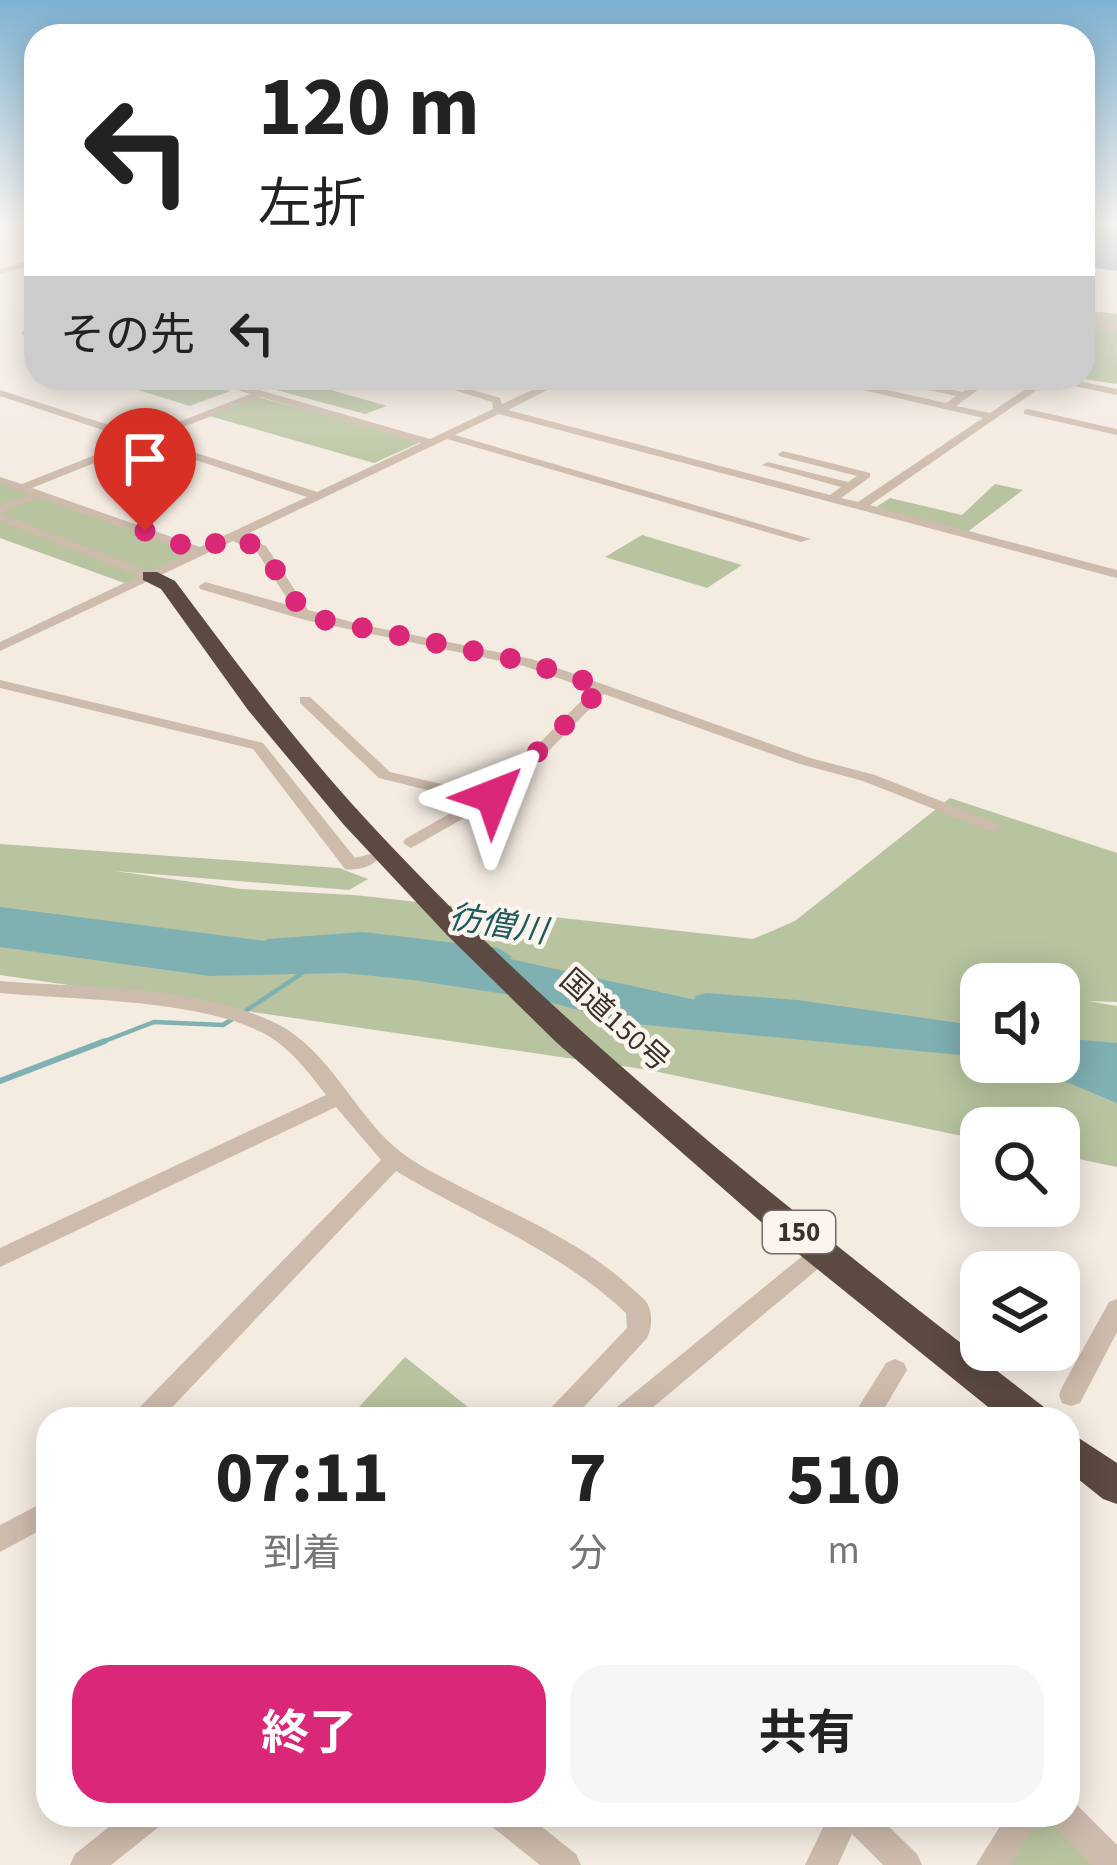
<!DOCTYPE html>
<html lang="ja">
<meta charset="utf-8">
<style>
body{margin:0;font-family:"Source Sans 3","Noto Sans JP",sans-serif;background:#f6f6f6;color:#222;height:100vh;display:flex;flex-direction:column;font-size:45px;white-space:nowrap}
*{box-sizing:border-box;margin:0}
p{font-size:39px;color:#767676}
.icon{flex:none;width:66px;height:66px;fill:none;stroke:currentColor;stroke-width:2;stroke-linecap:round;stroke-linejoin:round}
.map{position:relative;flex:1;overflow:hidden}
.panel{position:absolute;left:36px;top:1407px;width:1044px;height:420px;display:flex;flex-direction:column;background:#fff;border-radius:36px;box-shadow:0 6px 30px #0003}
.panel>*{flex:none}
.guide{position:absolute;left:24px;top:24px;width:1071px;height:366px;border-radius:36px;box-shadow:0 6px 30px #0003;background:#fff;color:#222;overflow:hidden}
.fabs{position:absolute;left:960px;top:963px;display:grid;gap:24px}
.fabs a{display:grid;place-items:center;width:120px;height:120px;border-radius:24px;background:#fff;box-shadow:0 6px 30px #0003;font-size:60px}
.pin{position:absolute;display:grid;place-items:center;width:102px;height:102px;color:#fff;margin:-123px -51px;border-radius:50% 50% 50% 0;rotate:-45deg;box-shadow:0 0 12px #0007}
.pin .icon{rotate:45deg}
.me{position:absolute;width:132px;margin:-66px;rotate:45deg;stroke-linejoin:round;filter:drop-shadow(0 0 9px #0008)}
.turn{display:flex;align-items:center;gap:42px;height:252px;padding:0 36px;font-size:54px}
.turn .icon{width:156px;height:156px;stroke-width:2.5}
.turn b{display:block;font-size:84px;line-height:102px}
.then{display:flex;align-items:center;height:114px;padding:0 36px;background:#0003;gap:24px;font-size:45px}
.eta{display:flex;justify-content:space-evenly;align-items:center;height:204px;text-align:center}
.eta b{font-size:72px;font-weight:700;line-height:84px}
.primary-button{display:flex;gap:24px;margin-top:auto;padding:24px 36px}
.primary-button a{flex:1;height:138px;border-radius:36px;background:#db2777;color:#fff;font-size:48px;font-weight:700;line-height:138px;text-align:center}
.primary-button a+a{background:#f6f6f6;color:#222}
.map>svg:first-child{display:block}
</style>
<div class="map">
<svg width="1117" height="1865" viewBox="0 0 1117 1865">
<rect width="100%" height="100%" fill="#f4ebe1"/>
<path fill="#b8c4a0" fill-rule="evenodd" d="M1083 310 1117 314V384L1077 378H1083Z
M99 378H185L230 391 190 406Z
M232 378H342L324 388 387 406 365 414Z
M254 396 423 441 374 463 206 415Z
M0 482 199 551 130 585 0 538Z
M995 484 1023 490 966 533 873 509 890 498 962 515Z
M642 535 742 565 707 588 605 557Z
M950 798 1117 853V1002L1088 1001 1117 1006V1167L1059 1155V1128H981V1140L649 1070 0 975V844L339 868 368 879 349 890 115 871 241 889 354 895 753 939 795 921ZM981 984H1059V1062H981Z
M405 1357 483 1419H373L358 1408Z
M1025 1815H1065L1103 1865H992Z"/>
<path fill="#7fb0b2" d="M1083 224H1117V271L1083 266Z
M0 907 304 946 483 953 741 1010 981 1031V1057L625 1023 538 999 413 980 344 973 210 976 0 947Z
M1059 1038 1117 1043V1103L1018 1062H1059Z"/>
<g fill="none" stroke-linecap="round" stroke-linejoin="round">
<path stroke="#7fb0b2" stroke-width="4.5" d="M244 1012 304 972
M97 1044 154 1022 223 1025 234 1018"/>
<path stroke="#7fb0b2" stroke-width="6" d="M0 1081 105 1041"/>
<path fill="#7fb0b2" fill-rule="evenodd" d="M363 932 498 948 512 957 498 966 363 950 268 957 254 948 268 939Z
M706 993 797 1000 981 1026V1046L696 1010 692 1003 696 996Z"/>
<path fill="#cdbbac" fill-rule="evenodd" d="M36 259V264L0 274V269Z
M1083 318 1117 323V329L1083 324Z
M22 331 36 333V339L22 335Z
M201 378H217L430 439 493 409 492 402 417 378H432L500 398 502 404 558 378H571L508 410 830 495 841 487 762 465 768 462 848 482 857 476 779 456 778 454 783 451 870 473V477L841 498 858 502 983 418 863 390V386C891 368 931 385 962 392L982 378H994L956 406 990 413 1042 378H1064L1117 389V395L1050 381 870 505 1117 570V578L499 414 455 435 811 539 801 542 447 439 243 536 266 546 308 610 359 624 532 659 810 758 875 775 999 824 1001 827 993 832 987 830 863 781 800 764 604 694 507 794 411 848 403 843 405 839 472 801 379 778 300 703V697H310L390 772 484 794 495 788 592 690 524 666 305 620 200 589 199 586 205 582 292 606 257 552 233 541 0 651V642L139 576 0 521V513L149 571 190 552 39 498 0 513V505L29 494 0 484V477L22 484 133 440 0 396V390L143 436 250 394ZM885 380 887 381 956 396 946 403 874 387ZM260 397 421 443 317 492 153 439ZM144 443 307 497 200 547 32 488Z
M1028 409 1117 429V435L1024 414V410Z
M0 680 263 743 355 858 370 854 378 859C372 867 355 871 345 869L253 749 0 688Z
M0 981C86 988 192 985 271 1021 322 1043 348 1100 385 1138 406 1160 434 1173 461 1187 518 1216 579 1241 627 1284 633 1290 642 1296 647 1303 653 1313 652 1328 647 1338L573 1419H544L548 1411 627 1328 626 1313C559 1250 474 1218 396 1171L161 1419H132L136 1411 381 1160 336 1107 0 1267V1248L326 1095C307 1070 287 1044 259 1031 193 999 74 1000 0 993Z
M824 1242 832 1245 835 1251 832 1257 639 1419H608L612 1411 816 1245Z
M1117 1299V1332L1080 1403 1071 1406 1062 1403 1059 1395 1062 1387 1109 1302Z
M895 1359 904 1363 907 1370 878 1419H851L886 1363Z
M48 1500V1526L0 1552V1525Z
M1068 1801 1076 1804 1117 1845V1865H1092L1054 1826 1049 1815H1068Z
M124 1815H165L160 1826 111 1865H70L75 1854Z
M486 1815H527L576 1854 581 1865H540L491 1826Z
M829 1815H877L917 1854 922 1865H883L852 1834 838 1865H805Z
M1007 1815H1041L1011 1865H976Z"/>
<path fill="#5c4a42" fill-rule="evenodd" d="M143 572H157L175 581C235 661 295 742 363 816 567 1038 806 1224 1044 1407L1050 1419H1003L785 1243 556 1042 447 935 344 825 248 710 161 589 143 580Z
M1068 1431 1117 1463V1504L1103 1499 1068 1471Z"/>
</g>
<linearGradient id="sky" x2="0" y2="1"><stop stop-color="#7eb2d2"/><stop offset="0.46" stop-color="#faf6f2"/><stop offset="1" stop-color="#faf6f2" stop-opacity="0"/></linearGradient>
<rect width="1117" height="485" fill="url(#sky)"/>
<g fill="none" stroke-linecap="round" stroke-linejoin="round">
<path stroke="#db2777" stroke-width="21" stroke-dasharray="0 37.8" d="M145 531 199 551 232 536 262 549 305 616 527 662 603 687 493 796"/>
</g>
<g text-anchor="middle" stroke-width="9" stroke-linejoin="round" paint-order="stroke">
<rect fill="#fbf5ee" stroke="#756b66" stroke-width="3" x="763" y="1211" width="72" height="42" rx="9"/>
<g font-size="27" font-weight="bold" fill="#3b302b">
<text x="799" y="1241">150</text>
</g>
<g font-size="30" fill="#3b302b" stroke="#fbf5ee">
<text transform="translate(615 1020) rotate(42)" y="10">国道150号</text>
</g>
<g font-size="33" font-style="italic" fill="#1f5a5e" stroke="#fbf5ee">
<text transform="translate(498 923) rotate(9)" y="12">彷僧川</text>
</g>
</g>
</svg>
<div class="fabs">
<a><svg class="icon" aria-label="sound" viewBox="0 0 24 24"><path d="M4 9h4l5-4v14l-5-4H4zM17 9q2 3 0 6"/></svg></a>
<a><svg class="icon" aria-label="search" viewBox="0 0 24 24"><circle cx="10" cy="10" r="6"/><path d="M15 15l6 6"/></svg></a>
<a><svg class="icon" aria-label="layers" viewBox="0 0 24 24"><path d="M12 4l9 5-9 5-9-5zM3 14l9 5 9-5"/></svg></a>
</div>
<div class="pin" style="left:145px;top:531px;background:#d93025"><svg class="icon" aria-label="arrive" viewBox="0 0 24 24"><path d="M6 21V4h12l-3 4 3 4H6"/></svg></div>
<svg class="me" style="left:493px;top:796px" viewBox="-20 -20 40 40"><path d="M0-17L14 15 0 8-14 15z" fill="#db2777" stroke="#fff" stroke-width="4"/></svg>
<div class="guide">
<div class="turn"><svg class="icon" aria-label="left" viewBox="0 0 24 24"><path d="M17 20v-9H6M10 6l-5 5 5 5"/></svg><div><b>120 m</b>左折</div></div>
<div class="then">その先<svg class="icon" aria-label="left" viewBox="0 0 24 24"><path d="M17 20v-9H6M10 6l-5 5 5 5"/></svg></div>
</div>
<section class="panel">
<div class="eta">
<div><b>07:11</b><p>到着</p></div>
<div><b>7</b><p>分</p></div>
<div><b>510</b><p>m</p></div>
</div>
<div class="primary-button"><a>終了</a><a>共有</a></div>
</section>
</div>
